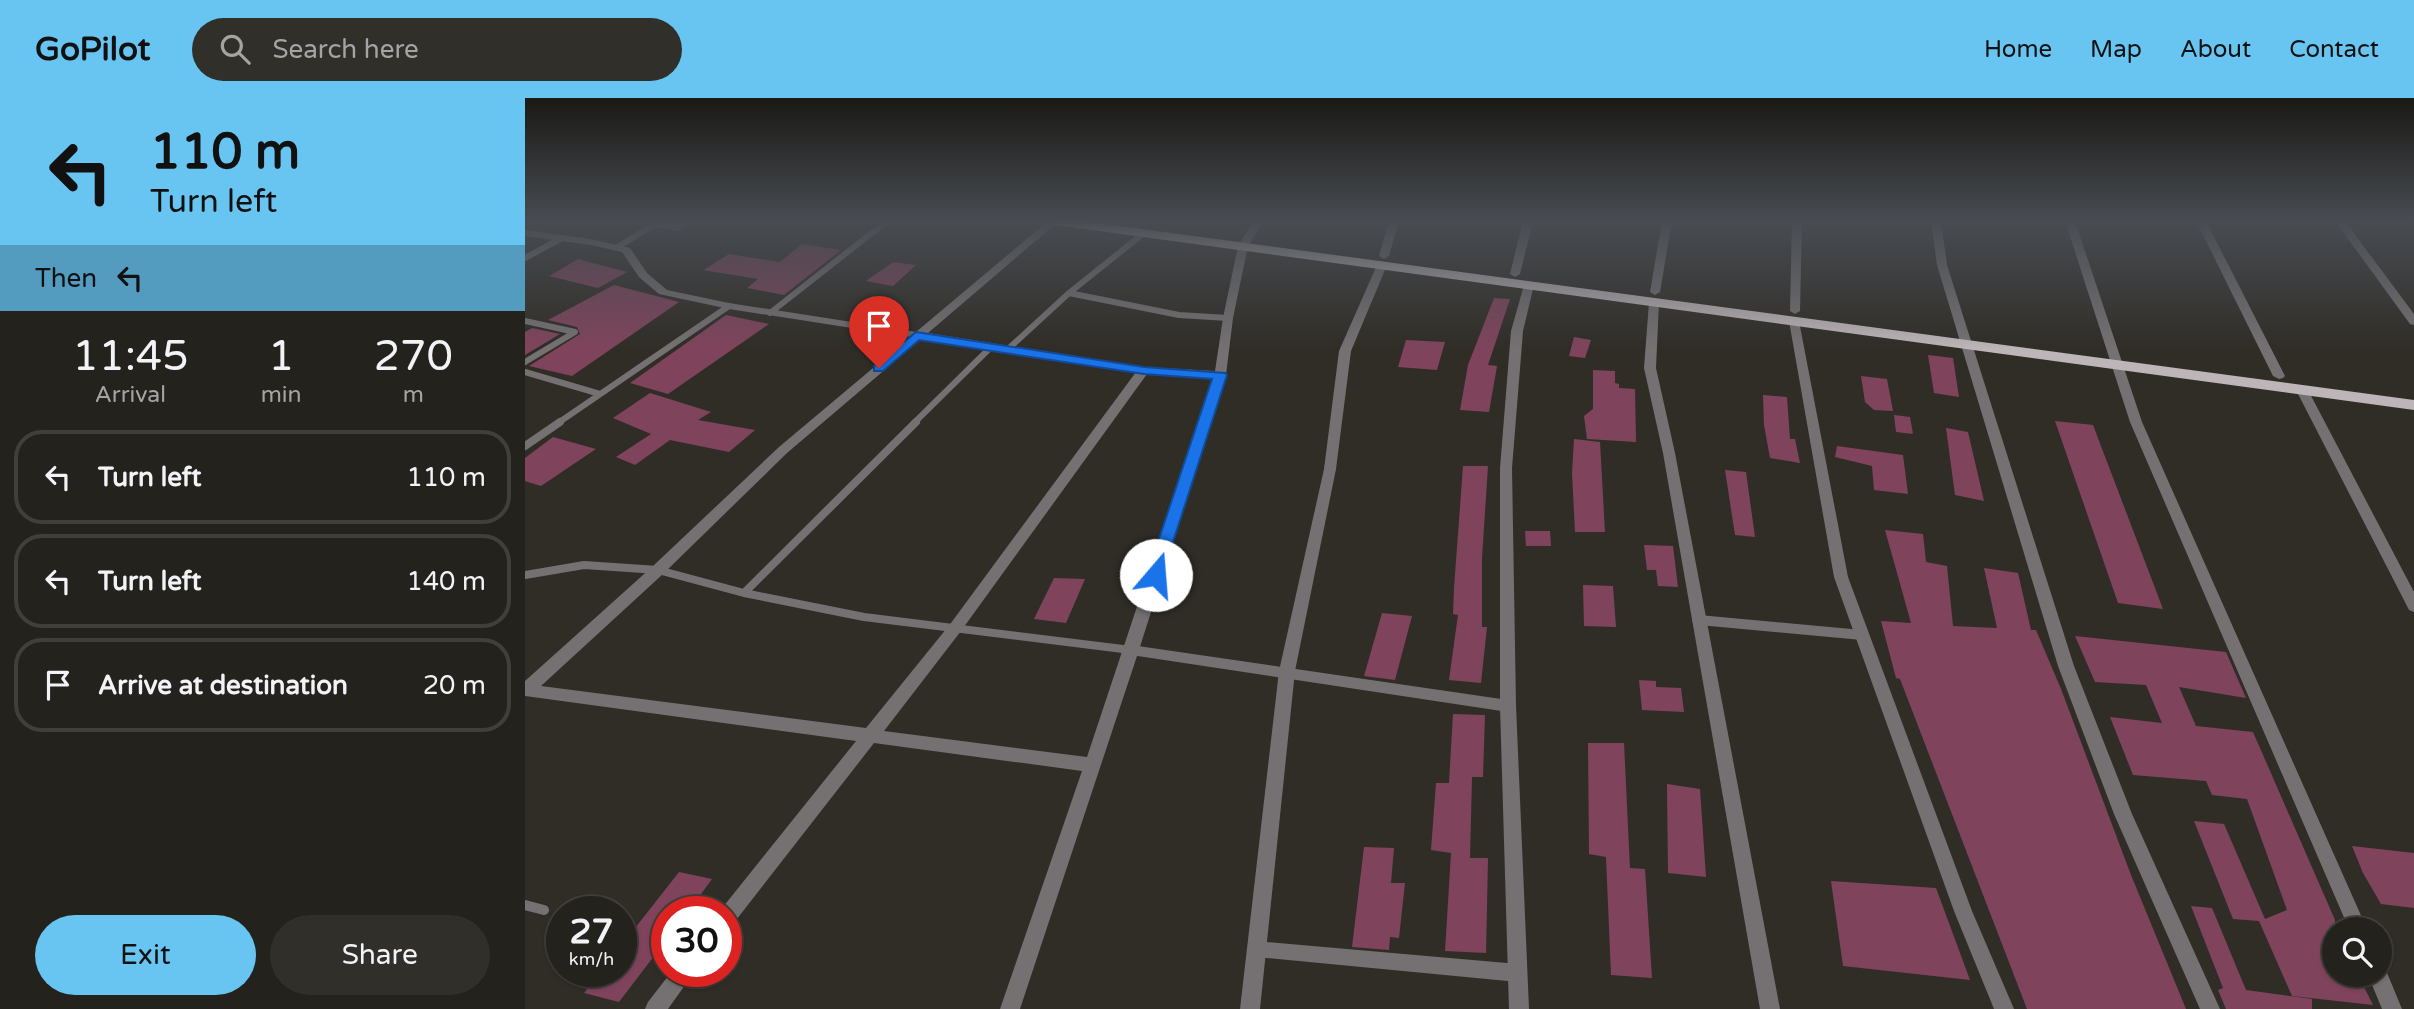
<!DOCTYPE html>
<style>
body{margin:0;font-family:"Varela Round",sans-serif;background:#302f2a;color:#f1f3f6;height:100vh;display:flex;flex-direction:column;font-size:26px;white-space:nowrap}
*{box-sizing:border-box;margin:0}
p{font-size:23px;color:#a3a4a4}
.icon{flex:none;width:38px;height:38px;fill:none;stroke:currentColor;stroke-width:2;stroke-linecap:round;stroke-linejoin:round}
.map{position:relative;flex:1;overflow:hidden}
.drawer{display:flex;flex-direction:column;background:#24221d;width:525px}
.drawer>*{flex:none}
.top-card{background:#68c4f0;color:#111;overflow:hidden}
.tools{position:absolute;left:1797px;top:819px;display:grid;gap:14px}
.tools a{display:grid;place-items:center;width:70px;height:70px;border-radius:50%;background:#24221d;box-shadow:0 2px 5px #0004,0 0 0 2px #413f3b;font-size:35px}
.speed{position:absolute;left:21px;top:798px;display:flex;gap:14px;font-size:35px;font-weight:700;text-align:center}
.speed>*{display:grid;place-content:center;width:91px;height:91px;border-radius:50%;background:#24221d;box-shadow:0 2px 5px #0004,0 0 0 2px #413f3b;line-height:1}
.speed small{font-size:18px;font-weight:400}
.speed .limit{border:10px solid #d22;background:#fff;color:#111}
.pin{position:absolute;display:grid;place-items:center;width:60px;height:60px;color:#fff;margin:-72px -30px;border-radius:50% 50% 50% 0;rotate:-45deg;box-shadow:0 0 7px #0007}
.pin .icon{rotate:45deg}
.me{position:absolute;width:77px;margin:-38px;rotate:18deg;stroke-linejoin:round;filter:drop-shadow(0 0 5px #0008)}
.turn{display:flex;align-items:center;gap:24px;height:147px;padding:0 35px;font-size:32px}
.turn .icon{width:91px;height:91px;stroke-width:2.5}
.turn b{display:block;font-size:49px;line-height:60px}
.then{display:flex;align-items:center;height:66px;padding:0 35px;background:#0003;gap:14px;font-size:26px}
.eta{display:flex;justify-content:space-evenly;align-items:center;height:119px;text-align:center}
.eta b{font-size:42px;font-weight:600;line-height:49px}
.action{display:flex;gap:14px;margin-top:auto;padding:14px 35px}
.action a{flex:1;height:80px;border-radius:42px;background:#68c4f0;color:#111;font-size:28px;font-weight:600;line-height:80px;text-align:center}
.action a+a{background:#302f2a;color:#f1f3f6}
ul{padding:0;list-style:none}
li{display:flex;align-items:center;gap:21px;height:94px;margin:0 14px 10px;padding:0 21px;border:4px solid #413f3b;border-radius:28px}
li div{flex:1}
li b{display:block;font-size:26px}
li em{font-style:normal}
header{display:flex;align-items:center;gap:42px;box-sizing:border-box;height:98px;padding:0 35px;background:#68c4f0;color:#111}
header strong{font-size:33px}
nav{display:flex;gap:38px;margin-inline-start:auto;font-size:24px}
.search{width:490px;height:63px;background:#302f2a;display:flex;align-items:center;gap:18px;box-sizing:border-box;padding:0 24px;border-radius:38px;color:#a3a4a4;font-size:26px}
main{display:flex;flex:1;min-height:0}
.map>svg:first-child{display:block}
</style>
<header>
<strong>GoPilot</strong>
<div class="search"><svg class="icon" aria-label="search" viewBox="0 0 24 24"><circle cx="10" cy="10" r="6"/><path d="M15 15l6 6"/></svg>Search here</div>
<nav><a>Home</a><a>Map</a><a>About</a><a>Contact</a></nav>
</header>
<main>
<section class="drawer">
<div class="top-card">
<div class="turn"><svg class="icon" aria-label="left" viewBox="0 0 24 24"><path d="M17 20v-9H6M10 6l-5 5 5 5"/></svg><div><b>110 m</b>Turn left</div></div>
<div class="then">Then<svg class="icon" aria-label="left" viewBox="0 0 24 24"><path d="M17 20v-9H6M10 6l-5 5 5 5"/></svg></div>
</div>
<div class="eta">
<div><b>11:45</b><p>Arrival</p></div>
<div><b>1</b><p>min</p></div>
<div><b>270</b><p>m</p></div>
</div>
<ul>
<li><svg class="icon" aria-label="left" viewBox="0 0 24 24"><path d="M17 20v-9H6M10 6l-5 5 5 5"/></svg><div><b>Turn left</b></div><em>110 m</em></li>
<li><svg class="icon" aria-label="left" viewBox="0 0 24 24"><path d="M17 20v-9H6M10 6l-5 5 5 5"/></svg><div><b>Turn left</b></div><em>140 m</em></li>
<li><svg class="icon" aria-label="arrive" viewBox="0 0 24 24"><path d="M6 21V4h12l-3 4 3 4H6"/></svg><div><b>Arrive at destination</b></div><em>20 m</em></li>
</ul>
<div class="action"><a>Exit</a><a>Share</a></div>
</section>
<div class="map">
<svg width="1889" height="911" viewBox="0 0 1889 911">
<rect width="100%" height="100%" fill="#302d27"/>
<path fill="#7f445c" d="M277 146 316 152 259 197 222 190 233 181 178 172 204 156 255 164Z
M53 161 102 174 73 190 24 178Z
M368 164 391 167 368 188 341 183Z
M89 187 154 204 47 278 4 268 55 236 52 229 23 222Z
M969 200 985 201 963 267 972 268 964 314 935 312 943 267Z
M201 217 244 226 143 296 105 285Z
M7 230 35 236 0 257V234Z
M1049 239 1066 242 1060 260 1044 258Z
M881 242 920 244 912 272 873 269Z
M1403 257 1428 260 1434 299 1409 295Z
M1068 272 1090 273V285L1094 286V290L1110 291 1111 344 1062 341 1059 318 1068 311Z
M1336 278 1362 281 1368 313 1349 312 1340 304Z
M125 295 186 314 173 322 230 332 204 354 145 342 110 367 91 359 126 336 88 320Z
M1238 297 1262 299 1265 341H1270L1275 365 1245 360 1239 327Z
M1369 317 1385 319 1388 336 1371 334Z
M1530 323 1568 327 1638 511 1593 505Z
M1421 330 1443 334 1459 403 1430 397Z
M28 339 71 351 16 388 0 383V360Z
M1049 341 1075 344 1080 434H1050L1047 375Z
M1312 348 1378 357 1383 396 1349 392 1347 368 1310 359Z
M938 368H963L957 460V529H962L956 585 924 582 933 517 928 516 929 490Z
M1200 372 1221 374 1230 439 1210 437Z
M1360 432 1398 436 1401 464 1422 468 1428 528 1472 530 1459 470 1493 475 1506 532H1511L1536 591 1606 777 1661 911H1502L1375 581 1371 580 1356 523 1386 525Z
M1000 433H1025L1026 448H1001Z
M1119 447 1148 448 1153 489 1133 488 1131 472H1122Z
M529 480 560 481 541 525 509 521Z
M1058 487 1088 488 1091 529 1059 528Z
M857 515 887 518 870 582 839 578Z
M1550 538 1701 554 1721 600 1654 589 1671 628 1728 634 1810 822V877H1833L1848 907 1767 898 1734 823 1708 821 1669 723 1699 726 1740 821 1762 812 1722 701 1687 697 1681 683 1608 677 1585 619 1637 625 1621 587 1570 584Z
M1114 582 1131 583V589L1156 590 1159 614 1117 612Z
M928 616 960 617 958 679H947L945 760H963L961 855 920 853 926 755 906 752 911 685H924Z
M1063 645H1099L1105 770 1120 771 1127 880 1086 877 1081 759 1064 756Z
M1142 686 1175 691 1181 779 1143 775Z
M1827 748 1889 755V810L1856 806 1838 775Z
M839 749 869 750 866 785H880L874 840 865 839 864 852 827 849Z
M154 774 187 781 163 814H142V841L94 904 59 895 76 873H96V848Z
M1306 783 1411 790 1445 882 1318 868Z
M1666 808 1687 810 1721 892 1787 901V911H1701L1693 892 1698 890Z"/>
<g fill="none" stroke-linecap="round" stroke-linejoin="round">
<path stroke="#757173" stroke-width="6" d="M91 150 130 126 151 130 163 123
M0 160 37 140
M544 195 654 217 703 220
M245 215 362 123
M0 223 50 234 0 264
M482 252 544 195 619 135
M0 274 75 296
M33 325 204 208
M389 325 465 250"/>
<path stroke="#757173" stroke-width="8" d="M0 348 35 324
M0 477 59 467 133 472 219 495 339 519 606 552
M219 495 391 324"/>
<path stroke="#757173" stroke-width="10" d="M0 807 19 812"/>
<path fill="#757173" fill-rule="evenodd" d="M1174 517 1337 532 1342 533 1344 537 1342 541 1337 542 1174 527 1169 526 1167 522 1169 518Z
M606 547 983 602 988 604 990 608 988 612 983 614 606 557 601 556 599 552 601 548Z
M731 843 993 866 999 869 1002 875 999 881 993 884 731 859 725 857 723 851 725 845Z"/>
<path fill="#757173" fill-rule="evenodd" d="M523 123H534L403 235 619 269 690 273 698 220 713 148 729 123H739L723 148 708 220 701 277 614 552 495 911H475L557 673 349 645 208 826 201 829V814H194L331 643 0 598V583L128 468 254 349 385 239 204 211 134 196 114 179 97 154 66 147 0 138V132L66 141 105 150 122 175 142 192 204 205 391 234ZM396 241 611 274 426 525 341 630 16 588 138 476 262 355ZM622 276 688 280 562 659 359 633 436 533Z
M864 123H874L864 158 859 161 854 158Z
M998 123H1008L995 176 990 179 985 176Z
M1137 123H1147L1135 194 1130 197 1125 194Z
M1267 123H1277L1275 213 1270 216 1265 213Z
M1406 123H1416L1422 167 1549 568 1607 716 1695 911H1675L1589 716 1533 568 1412 167Z
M1540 123H1550L1617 324 1842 831H1824L1605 324Z
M1671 123H1681L1760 278 1758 280 1754 281 1748 278Z
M1810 123H1820L1889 216V227L1885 226Z
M857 164 862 167 826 253 811 371 770 573 735 911H715L754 573 799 371 814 253 852 167Z
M1004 184 1009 187 998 233 987 370 991 608 1004 911H984L975 608V370L986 233 999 187Z
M1129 201 1134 204 1131 270 1150 355 1255 911H1235L1138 355 1119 270 1124 204Z
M1269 220 1274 223 1323 479 1447 813 1489 911H1469L1429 813 1309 479 1264 223Z
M1777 288 1783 292 1889 494V514L1884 512 1882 508 1771 292Z
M1855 868 1860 870 1877 911H1857L1843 877H1855Z
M147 873H170L143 911H120L123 904Z"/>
<path fill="#bdb5b8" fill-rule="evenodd" d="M524 123H557L1889 302V312L530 127Z"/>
</g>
<linearGradient id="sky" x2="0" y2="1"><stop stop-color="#1a1915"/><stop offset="0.49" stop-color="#484c52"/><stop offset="1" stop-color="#484c52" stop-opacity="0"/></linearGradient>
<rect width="1889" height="251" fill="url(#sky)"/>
<path fill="#1a73e8" stroke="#114b97" stroke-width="2" d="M391 234 619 269 700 275 702 277 636 481H625L622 477 687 281 619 276 394 242 358 273H349V268Z"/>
</svg>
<div class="tools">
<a><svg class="icon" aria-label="search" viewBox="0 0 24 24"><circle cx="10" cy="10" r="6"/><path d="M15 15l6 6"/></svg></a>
</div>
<div class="speed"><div>27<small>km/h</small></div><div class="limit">30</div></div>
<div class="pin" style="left:354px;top:270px;background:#d93025"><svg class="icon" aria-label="arrive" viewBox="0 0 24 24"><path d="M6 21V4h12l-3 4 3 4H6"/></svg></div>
<svg class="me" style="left:631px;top:477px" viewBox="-20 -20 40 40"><circle r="19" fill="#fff"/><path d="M0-13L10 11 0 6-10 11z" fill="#1a73e8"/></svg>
</div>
</main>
